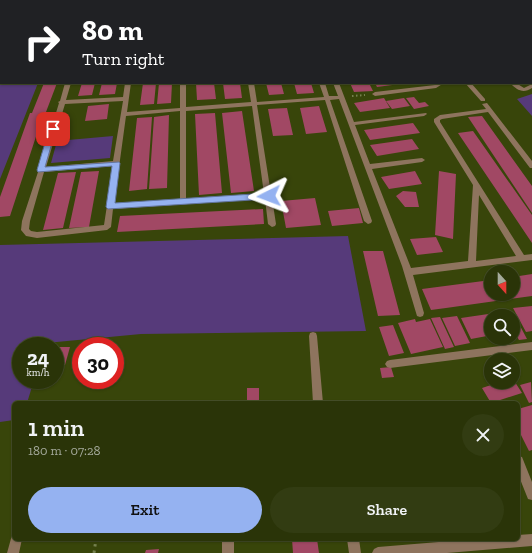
<!DOCTYPE html>
<meta charset="utf-8">
<style>
body{margin:0;font-family:"Zilla Slab",serif;background:#323c12;color:#f1f3f6;height:100vh;display:flex;flex-direction:column;font-size:15px;white-space:nowrap}
*{box-sizing:border-box;margin:0}
p{font-size:13px;color:#a5aa9c}
.icon{flex:none;width:22px;height:22px;fill:none;stroke:currentColor;stroke-width:2;stroke-linecap:round;stroke-linejoin:round}
.map{position:relative;flex:1;overflow:hidden}
.details{position:absolute;left:12px;top:401px;width:508px;height:140px;display:flex;flex-direction:column;background:#2a3408;border-radius:6px;box-shadow:0 1px 3px #0004,0 0 0 1px #464f29}
.details>*{flex:none}
.banner{position:absolute;left:0px;top:0px;width:532px;height:84px;box-shadow:0 1px 3px #0004,0 0 0 1px #464f29;background:#202124;color:#fff;overflow:hidden}
.needle{width:26px;rotate:159deg}
.tools{position:absolute;left:484px;top:265px;display:grid;gap:8px}
.tools a{display:grid;place-items:center;width:36px;height:36px;border-radius:50%;background:#2a3408;box-shadow:0 1px 3px #0004,0 0 0 1px #464f29;font-size:20px}
.speed{position:absolute;left:12px;top:337px;display:flex;gap:8px;font-size:20px;font-weight:700;text-align:center}
.speed>*{display:grid;place-content:center;width:52px;height:52px;border-radius:50%;background:#2a3408;box-shadow:0 1px 3px #0004,0 0 0 1px #464f29;line-height:1}
.speed small{font-size:10px;font-weight:400}
.speed .limit{border:6px solid #d22;background:#fff;color:#111}
.pin{position:absolute;display:grid;place-items:center;width:34px;height:34px;color:#fff;margin:-17px;border-radius:8px;box-shadow:0 2px 6px #0006}
.me{position:absolute;width:44px;margin:-22px;rotate:267deg;stroke-linejoin:round;filter:drop-shadow(0 0 3px #0008)}
.turn{display:flex;align-items:center;gap:14px;height:84px;padding:0 16px;font-size:18px}
.turn .icon{width:52px;height:52px;stroke-width:2.5}
.turn b{display:block;font-size:28px;line-height:34px}
.round{display:grid;place-items:center;flex:none;width:42px;height:42px;border-radius:21px;background:#323c12}
.summary{display:flex;align-items:center;justify-content:space-between;height:68px;padding:0 16px}
h1{font-size:24px;font-weight:600;line-height:30px}
.cta{display:flex;gap:8px;margin-top:auto;padding:8px 16px}
.cta a{flex:1;height:46px;border-radius:24px;background:#95b2f1;color:#111;font-size:16px;font-weight:600;line-height:46px;text-align:center}
.cta a+a{background:#323c12;color:#f1f3f6}
.map>svg:first-child{display:block}
</style>
<div class="map">
<svg width="532" height="553" viewBox="0 0 532 553">
<rect width="100%" height="100%" fill="#38450a"/>
<path fill="#563a7a" d="M0 0H192V1H1V83H38L0 179Z
M532 94V116L517 99Z
M113 136 110 158 51 163 57 141Z
M348 236 366 331 141 334 46 343 44 346H21V380H34L27 403H14V420L0 422V245Z"/>
<path fill="#a14864" d="M44 83H57L46 112H44L10 216 0 217V197L30 113H32Z
M82 83H95L92 95 78 96Z
M102 83H117L115 94 99 95Z
M143 83H156L154 104 140 105Z
M159 83H172L171 103 157 104Z
M196 83H214L216 99 197 100Z
M223 83H240L242 98 225 99Z
M266 83H281L284 94 269 95Z
M294 83H311L314 93 297 94Z
M350 83H369L373 91 354 92Z
M375 83H400V84L377 87Z
M414 97 419 103 425 102 429 106 414 109 406 98Z
M384 98 390 108 360 112 354 103Z
M404 98 410 106 392 109 386 101Z
M109 104 107 119 85 121 88 106Z
M319 106 327 132 306 134 300 108Z
M287 108 293 135 273 136 268 109Z
M242 111 254 191 231 193 222 113Z
M215 113 222 193 199 195 195 114Z
M169 115 167 188 149 189 154 117Z
M482 116 532 186V213L468 117Z
M152 117 147 189 129 191 137 118Z
M413 123 420 133 370 140 364 130Z
M473 131 532 215V243L458 133Z
M412 139 419 149 377 156 370 145Z
M99 171 89 227 69 228 81 172Z
M415 171 422 184 389 189 381 177Z
M439 171 456 174 453 239 435 235Z
M76 172 63 228 43 230 58 173Z
M403 191 416 192 419 207H405L396 196Z
M315 198 321 225 286 228 281 201Z
M359 208 363 223 332 226 328 211Z
M263 209 264 224 117 232 120 216Z
M436 237 443 252 417 255 410 239Z
M363 251H383L400 315 378 316Z
M532 274V296L446 308 431 310 422 289 491 280V294H513V277Z
M532 306V331L526 332 513 308Z
M502 312 504 316H491V336H487L471 339 461 318Z
M457 316 470 343 455 346 442 318Z
M440 317 454 347 445 349 431 318Z
M415 319 416 322 430 319 443 347 411 354 398 323Z
M518 322 527 339 519 340 513 330V323Z
M393 325 404 353 389 356 379 327Z
M57 347H70L65 365H55Z
M391 367 394 377 382 378 380 368Z
M513 379 522 393 491 403 482 388 500 382H513Z
M531 382 532 402 529 403 520 385Z
M247 388H259V400H247Z
M532 405V450L529 451 518 429V409Z
M292 539H317L319 553H293Z
M159 549 158 553H145L146 550Z"/>
<g fill="none" stroke-linecap="round" stroke-linejoin="round">
<path stroke="#75814f" stroke-width="2" stroke-dasharray="1.5 2.5" stroke-linecap="butt" d="M352 96 365 95"/>
<path stroke="#75814f" stroke-width="3" stroke-dasharray="2.5 4" stroke-linecap="butt" d="M94 553 96 539"/>
<path fill="#8e745e" fill-rule="evenodd" d="M228 0H232V1H228Z
M291 0H295V1H291Z
M304 0H308L309 1H305Z
M372 0H376L377 1H373Z
M522 0H526L527 1H523Z
M531 4H532V7H531Z
M531 29H532V31H531Z
M531 52H532V56L531 55Z
M65 83H71L66 100 123 97 125 83H131L127 112 180 108V83H186V107L251 102 248 83H254L257 102 324 97 319 83H325L329 96H338L333 83H339L354 122 426 113 427 114 424 116 355 125 370 164 422 158 425 160 422 162 372 169 411 268 468 261 473 185 434 122V119L440 115 486 109 482 104 487 103 532 161V168H530L488 112 442 119 440 120V122L524 255 532 254V260L413 275 424 313 423 316 420 317 417 316 402 266 339 99 330 100 372 221 371 223 368 224 364 221 325 100 257 105 271 194 272 196V198L276 224 275 226 272 227 268 224 265 199 113 209 111 227 107 230 37 238 26 236 21 230 22 221 38 172 37 170 39 168 59 103 58 102 60 101ZM123 101 113 161 46 167 65 104ZM252 106 264 194 186 199V111ZM180 111V200L114 204 126 116ZM113 166 104 225 37 232 31 231 29 229 30 221 44 172ZM479 195 516 256 476 261Z
M437 83H444L436 88 375 96 372 94 375 92 435 85Z
M465 83H471L485 99V101H481Z
M510 83H516L524 88 532 84V88C523 94 517 90 510 83Z
M313 332 316 333 317 336 323 403H313L309 336 310 333Z
M532 342V350L390 368 387 367 385 364 387 361 390 360Z
M518 456 522 457 532 482V500L528 499 518 474Z
M14 534V539H22L19 553H7L12 535Z
M532 534V546L447 553H372L374 549 378 547 475 539H518V535Z
M222 539H234V553H222Z
M347 539H359L361 553H349Z"/>
</g>
<path fill="#95b2f1" stroke="#61749d" d="M53 127 56 129 45 167 119 162 120 163 115 203 269 193 273 196 269 199 108 209 106 207 112 166 38 172 37 170 49 129Z"/>
</svg>
<div class="tools">
<a><svg class="needle" viewBox="-14 -14 28 28"><path d="M0-13l5 13h-10z" fill="#e53935"/><path d="M0 13l5-13h-10z" fill="#a5aa9c"/></svg></a>
<a><svg class="icon" aria-label="search" viewBox="0 0 24 24"><circle cx="10" cy="10" r="6"/><path d="M15 15l6 6"/></svg></a>
<a><svg class="icon" aria-label="layers" viewBox="0 0 24 24"><path d="M12 4l9 5-9 5-9-5zM3 14l9 5 9-5"/></svg></a>
</div>
<div class="speed"><div>24<small>km/h</small></div><div class="limit">30</div></div>
<div class="pin" style="left:53px;top:129px;background:#d93025"><svg class="icon" aria-label="arrive" viewBox="0 0 24 24"><path d="M6 21V4h12l-3 4 3 4H6"/></svg></div>
<svg class="me" style="left:269px;top:196px" viewBox="-20 -20 40 40"><path d="M0-17L14 15 0 8-14 15z" fill="#95b2f1" stroke="#fff" stroke-width="4"/></svg>
<div class="banner">
<div class="turn"><svg class="icon" aria-label="right" viewBox="0 0 24 24"><path d="M7 20v-9h11M14 6l5 5-5 5"/></svg><div><b>80 m</b>Turn right</div></div>
</div>
<section class="details">
<div class="summary"><div><h1>1 min</h1><p>180 m · 07:28</p></div><a class="round"><svg class="icon" aria-label="close" viewBox="0 0 24 24"><path d="M6 6l12 12M18 6L6 18"/></svg></a></div>
<div class="cta"><a>Exit</a><a>Share</a></div>
</section>
</div>
